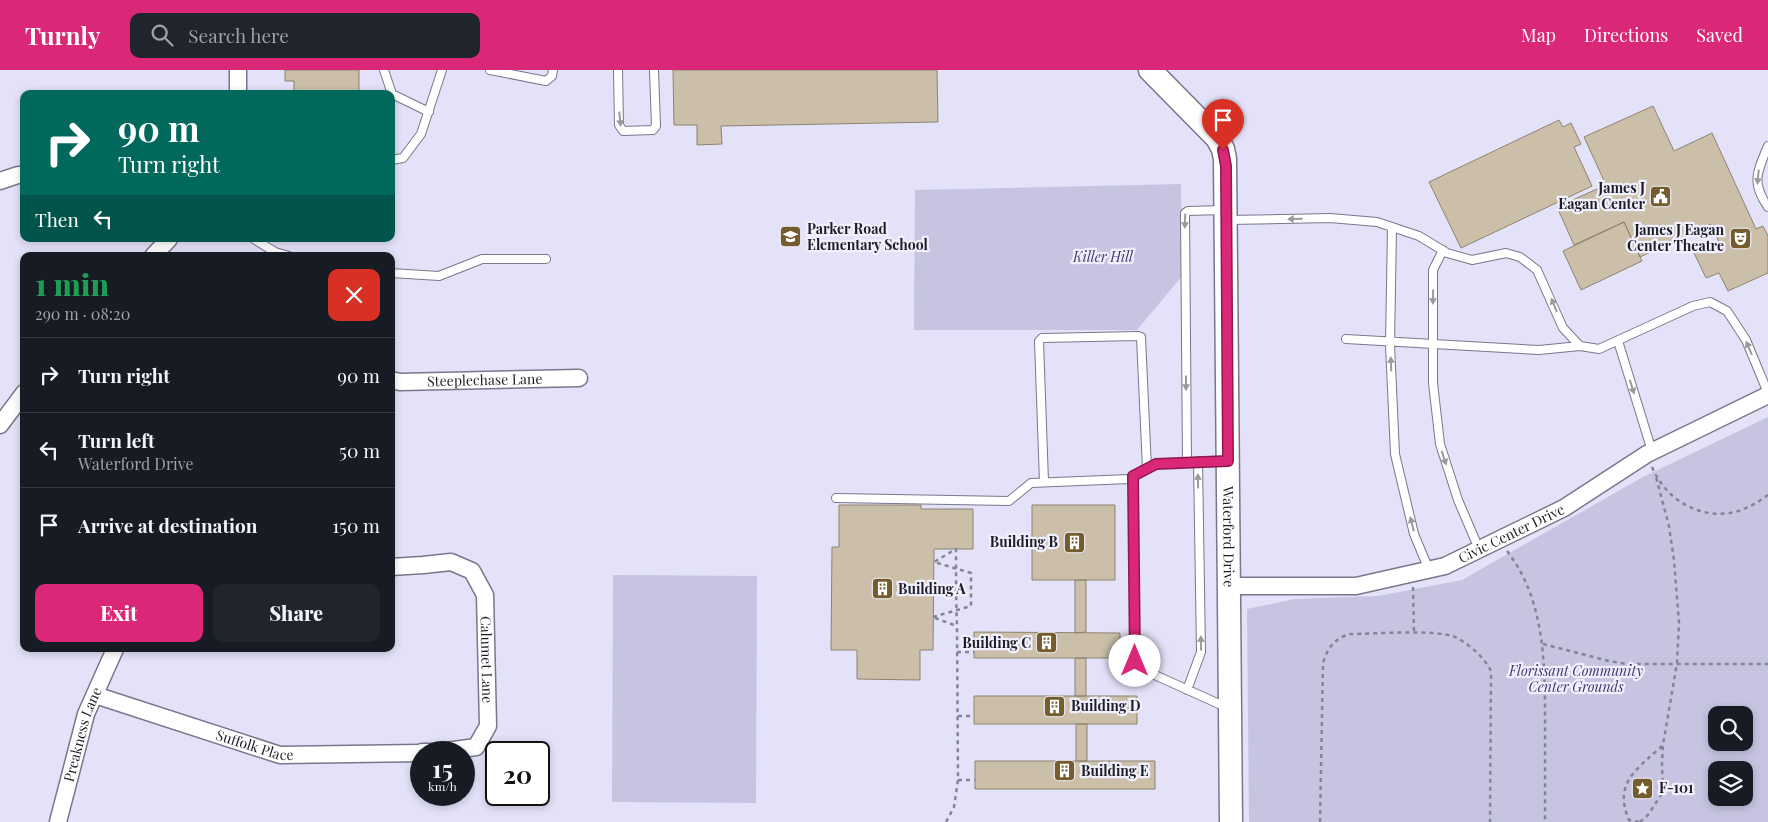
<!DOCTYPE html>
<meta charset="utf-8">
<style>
body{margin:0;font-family:"Playfair Display",serif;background:#20242c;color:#f1f3f6;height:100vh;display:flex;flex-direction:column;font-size:19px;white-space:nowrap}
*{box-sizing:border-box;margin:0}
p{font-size:16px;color:#9ea1a6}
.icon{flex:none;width:28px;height:28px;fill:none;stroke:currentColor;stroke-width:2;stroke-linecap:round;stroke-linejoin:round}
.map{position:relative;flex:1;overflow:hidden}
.details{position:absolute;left:20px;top:182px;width:375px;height:400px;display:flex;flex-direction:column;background:#171b24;border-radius:10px;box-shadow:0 2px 8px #0003}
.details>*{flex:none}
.guide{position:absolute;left:20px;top:20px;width:375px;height:152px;border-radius:10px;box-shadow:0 2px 8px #0003;background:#00695c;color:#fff;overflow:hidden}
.buttons{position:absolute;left:1708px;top:636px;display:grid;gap:10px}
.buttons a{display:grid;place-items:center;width:45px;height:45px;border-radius:10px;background:#171b24;box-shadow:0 2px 8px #0003;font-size:25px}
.speed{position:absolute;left:410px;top:671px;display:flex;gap:10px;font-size:25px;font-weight:700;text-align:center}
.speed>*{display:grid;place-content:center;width:65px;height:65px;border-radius:50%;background:#171b24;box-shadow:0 2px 8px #0003;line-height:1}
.speed small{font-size:12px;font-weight:400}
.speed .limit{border:2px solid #111;border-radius:8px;background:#fff;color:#111}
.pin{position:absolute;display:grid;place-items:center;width:42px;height:42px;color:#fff;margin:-51px -21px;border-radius:50% 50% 50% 0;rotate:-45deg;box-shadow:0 0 5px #0007}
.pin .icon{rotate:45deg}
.me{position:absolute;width:55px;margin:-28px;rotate:0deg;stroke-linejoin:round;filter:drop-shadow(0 0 4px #0008)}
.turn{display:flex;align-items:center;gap:18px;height:105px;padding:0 15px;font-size:22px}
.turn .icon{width:65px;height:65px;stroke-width:2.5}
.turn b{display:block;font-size:35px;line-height:42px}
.then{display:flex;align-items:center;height:48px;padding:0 15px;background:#0003;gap:10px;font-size:19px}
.round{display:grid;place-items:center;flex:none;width:52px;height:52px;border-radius:10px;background:#20242c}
.head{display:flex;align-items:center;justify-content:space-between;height:85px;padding:0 15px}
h1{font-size:30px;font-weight:800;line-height:38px;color:#1e9e55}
.primary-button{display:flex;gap:10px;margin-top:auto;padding:10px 15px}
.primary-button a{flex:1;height:58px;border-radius:10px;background:#db2777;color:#fff;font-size:20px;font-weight:800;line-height:58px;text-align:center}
.primary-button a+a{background:#20242c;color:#f1f3f6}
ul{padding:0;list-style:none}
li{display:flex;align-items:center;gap:15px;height:75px;padding:0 15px;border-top:1px solid #363941}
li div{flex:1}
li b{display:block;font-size:19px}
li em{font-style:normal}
header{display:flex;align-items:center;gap:30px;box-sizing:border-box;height:70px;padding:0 25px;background:#db2777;color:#fff}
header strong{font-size:24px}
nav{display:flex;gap:28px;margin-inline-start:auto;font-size:18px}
.search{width:350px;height:45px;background:#20242c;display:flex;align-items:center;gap:12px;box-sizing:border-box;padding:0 18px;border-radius:10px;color:#9ea1a6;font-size:19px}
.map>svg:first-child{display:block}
</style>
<header>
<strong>Turnly</strong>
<div class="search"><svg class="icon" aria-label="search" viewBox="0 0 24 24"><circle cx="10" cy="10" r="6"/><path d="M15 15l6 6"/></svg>Search here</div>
<nav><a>Map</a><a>Directions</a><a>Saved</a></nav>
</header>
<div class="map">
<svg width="1768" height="752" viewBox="0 0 1768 752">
<rect width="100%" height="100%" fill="#e3e2f9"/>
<path fill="#c6c4e1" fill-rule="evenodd" d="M1181 114 1182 206 1137 260H914L915 120Z
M1768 347V752H1249L1247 539 1295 529 1378 526 1462 510 1643 407ZM1716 645H1744V672H1716ZM1716 700H1744V728H1716Z
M613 505 757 506 756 733 612 732Z"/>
<path fill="#cbbfaa" stroke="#8e836f" d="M285 0H359V24H294V11H285Z
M673 0H937L938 52 721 56 722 74 697 75V55H674Z
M1653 36 1674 81 1712 63 1756 159 1763 156 1768 166V203L1728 221 1719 203 1706 208 1694 183 1719 172 1711 154 1640 187 1624 152 1574 175 1557 137 1606 115 1584 67Z
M1559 50 1563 57 1571 53 1581 74 1574 77 1592 116 1461 178 1429 112Z
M1624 152 1642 191 1581 220 1563 181Z
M839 435H921V439H973V479H934L933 580H920V610L857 609V580H831L832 477H839Z
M1032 435H1115V510H1032Z
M1075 510H1086V562L1075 563Z
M974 562 1120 563V588H974Z
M1075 588H1086V626H1075Z
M974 626H1137V654H974Z
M1076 654H1087V691H1076Z
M975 691H1155V719H975Z"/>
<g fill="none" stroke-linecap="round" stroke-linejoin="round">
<defs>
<path id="lane" d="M384 0 392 24 429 42
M490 0 546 11 552 6 553 0
M618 0 619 55 623 61 653 60 656 56 654 0
M1768 76C1757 102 1751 113 1768 137
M391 90 403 88 421 64 442 0
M1227 150 1330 148 1377 152 1419 166 1447 183 1472 190 1506 183 1520 187 1537 200 1563 258 1580 276 1599 279 1693 236 1710 232 1727 241 1746 270 1768 323
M1392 157 1390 275 1395 384 1414 464 1429 500
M254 169 275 182 289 186
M1443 180 1433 200V313L1440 374 1458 430 1479 479
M391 203 439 206 482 189H546
M1346 269 1539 280 1580 276
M1618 271 1652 381
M1187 392 1185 143 1188 141 1223 140
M1133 406 1135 591 1146 601 1228 638
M1044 412 1039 271 1042 268 1138 266 1141 267 1147 399
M836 428 1009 431 1031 413 1129 409 1156 394 1226 391
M1187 620 1201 582 1198 391"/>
<g id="street">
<path d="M238 0V24"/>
<path d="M0 111 18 105H24"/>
<path d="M153 186 169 169"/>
<path id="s1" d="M391 310 400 312 579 308"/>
<path d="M0 355 24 323"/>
<path id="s2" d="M391 497 423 495 451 492 472 501 485 525 488 656 476 677 439 682H422"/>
<path id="s3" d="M1229 516H1356L1445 496 1564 438 1647 384 1768 325"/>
<path id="s4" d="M95 625 280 685 421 683"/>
<path id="s5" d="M58 752 86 644 115 579"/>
</g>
<g id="secondary">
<path id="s6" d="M1150 0 1217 68 1223 79 1225 89 1231 752"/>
</g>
</defs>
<use href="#lane" stroke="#78778b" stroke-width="10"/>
<use href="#street" stroke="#78778b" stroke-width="19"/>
<use href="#secondary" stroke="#78778b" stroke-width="25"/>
<path stroke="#858494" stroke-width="2.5" stroke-dasharray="4 4" stroke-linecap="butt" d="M1652 397C1665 428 1696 448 1730 443 1743 441 1757 433 1768 425
M1507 481C1546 531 1545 597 1545 657 1545 688 1545 720 1545 752
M1413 517 1414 564
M933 547 971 536V503L934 492 956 479C956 505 956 530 957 556L958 710 954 737 946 752
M935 548 957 556
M1543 574 1609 591 1627 594H1768
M957 582H974
M958 646H974
M958 710H975
M1320 752 1323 593C1327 579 1335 567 1351 564 1373 564 1437 559 1455 567 1469 574 1484 587 1491 601L1490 752
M1639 752 1629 750C1613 713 1637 699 1662 676
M1640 752 1648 745 1663 722 1662 694 1663 675 1677 593 1679 553 1674 490 1669 456 1656 407"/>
<use href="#lane" stroke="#fff" stroke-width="8"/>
<use href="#street" stroke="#fff" stroke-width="16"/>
<use href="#secondary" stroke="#fff" stroke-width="22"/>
</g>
<defs><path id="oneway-solid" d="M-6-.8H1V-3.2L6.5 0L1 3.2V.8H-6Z" transform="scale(1.25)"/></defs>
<g fill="#9a999d">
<use href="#oneway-solid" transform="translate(620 49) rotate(84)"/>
<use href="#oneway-solid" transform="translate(1758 107) rotate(96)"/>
<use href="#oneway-solid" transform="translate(1295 149) rotate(179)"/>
<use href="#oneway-solid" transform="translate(1185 151) rotate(92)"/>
<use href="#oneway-solid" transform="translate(1433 227) rotate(91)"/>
<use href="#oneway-solid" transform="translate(1554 235) rotate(-112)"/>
<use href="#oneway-solid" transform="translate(1749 278) rotate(-113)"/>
<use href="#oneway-solid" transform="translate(1391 294) rotate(-92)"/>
<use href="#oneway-solid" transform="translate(1186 313) rotate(90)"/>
<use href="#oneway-solid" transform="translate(1632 317) rotate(73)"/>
<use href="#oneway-solid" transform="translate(1444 388) rotate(72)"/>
<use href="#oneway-solid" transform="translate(1198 411) rotate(-91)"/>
<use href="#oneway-solid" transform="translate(1412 454) rotate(-104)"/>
<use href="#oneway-solid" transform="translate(1201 573) rotate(-91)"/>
</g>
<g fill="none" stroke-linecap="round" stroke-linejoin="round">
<defs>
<path id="route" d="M1135 591 1133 406 1156 394 1228 391 1226 96 1223 80"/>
</defs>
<use href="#route" stroke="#8e194d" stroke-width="12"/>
<use href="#route" stroke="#db2777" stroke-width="9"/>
</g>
<defs>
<symbol id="civic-square" viewBox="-11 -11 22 22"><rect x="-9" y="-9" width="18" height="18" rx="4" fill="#745c2d" stroke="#f1f0fe"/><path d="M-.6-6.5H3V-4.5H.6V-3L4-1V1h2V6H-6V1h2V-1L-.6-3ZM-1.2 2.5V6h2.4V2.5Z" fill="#fff"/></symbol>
<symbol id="school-square" viewBox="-11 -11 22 22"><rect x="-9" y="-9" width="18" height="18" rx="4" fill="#745c2d" stroke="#f1f0fe"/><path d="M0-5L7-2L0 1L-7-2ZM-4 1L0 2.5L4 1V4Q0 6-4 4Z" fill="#fff"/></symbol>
<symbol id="theatre-square" viewBox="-11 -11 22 22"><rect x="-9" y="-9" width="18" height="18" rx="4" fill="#745c2d" stroke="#f1f0fe"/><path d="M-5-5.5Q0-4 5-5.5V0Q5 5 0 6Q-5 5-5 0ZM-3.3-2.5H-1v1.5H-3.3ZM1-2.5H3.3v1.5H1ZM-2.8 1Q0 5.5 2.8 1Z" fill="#fff"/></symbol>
<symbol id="building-square" viewBox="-11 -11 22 22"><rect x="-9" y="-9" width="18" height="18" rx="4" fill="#745c2d" stroke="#f1f0fe"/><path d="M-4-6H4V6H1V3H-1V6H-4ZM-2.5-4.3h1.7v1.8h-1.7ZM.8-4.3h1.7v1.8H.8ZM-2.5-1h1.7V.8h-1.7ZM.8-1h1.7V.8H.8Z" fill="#fff"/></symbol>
<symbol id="sight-square" viewBox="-11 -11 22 22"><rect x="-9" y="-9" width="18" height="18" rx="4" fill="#745c2d" stroke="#f1f0fe"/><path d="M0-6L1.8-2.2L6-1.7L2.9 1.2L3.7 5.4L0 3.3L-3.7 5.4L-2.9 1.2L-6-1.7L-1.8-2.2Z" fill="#fff"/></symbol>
</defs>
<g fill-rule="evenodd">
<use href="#civic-square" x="1648" y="114" width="25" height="25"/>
<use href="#school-square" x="778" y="154" width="25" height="25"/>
<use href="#theatre-square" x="1728" y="156" width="25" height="25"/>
<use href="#building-square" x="1062" y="460" width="25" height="25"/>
<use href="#building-square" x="870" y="506" width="25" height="25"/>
<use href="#building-square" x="1034" y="560" width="25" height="25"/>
<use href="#building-square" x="1042" y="624" width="25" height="25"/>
<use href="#building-square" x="1052" y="688" width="25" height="25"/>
<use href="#sight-square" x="1630" y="706" width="25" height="25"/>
</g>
<g text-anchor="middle" stroke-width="4.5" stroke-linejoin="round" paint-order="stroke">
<g font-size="14" font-weight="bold" fill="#1e1d25" stroke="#f1f0fe" text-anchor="start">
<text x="1645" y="123" text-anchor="end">James J<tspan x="1645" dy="16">Eagan Center</tspan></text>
<text x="807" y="164">Parker Road<tspan x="807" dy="16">Elementary School</tspan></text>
<text x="1724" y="165" text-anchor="end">James J Eagan<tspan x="1724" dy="16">Center Theatre</tspan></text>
<text x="1058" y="477" text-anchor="end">Building B</text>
<text x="898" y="524">Building A</text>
<text x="1031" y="578" text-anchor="end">Building C</text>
<text x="1071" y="641">Building D</text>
<text x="1081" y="706">Building E</text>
<text x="1659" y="723">F-101</text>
</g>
<g font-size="14" font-style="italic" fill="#403772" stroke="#f1f0fe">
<text x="1103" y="192">Killer Hill</text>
<text x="1576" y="606">Florissant Community<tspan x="1576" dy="16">Center Grounds</tspan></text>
</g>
<g font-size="14" fill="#1e1d25" stroke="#f1f0fe">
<text dy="5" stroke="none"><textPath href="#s1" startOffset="94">Steeplechase Lane</textPath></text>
<text dy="5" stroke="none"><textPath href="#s3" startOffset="292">Civic Center Drive</textPath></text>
<text dy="5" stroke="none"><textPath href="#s6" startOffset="496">Waterford Drive</textPath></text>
<text dy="5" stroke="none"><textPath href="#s2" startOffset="175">Calumet Lane</textPath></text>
<text dy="5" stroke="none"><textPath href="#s5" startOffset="91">Preakness Lane</textPath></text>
<text dy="5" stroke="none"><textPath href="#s4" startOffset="168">Suffolk Place</textPath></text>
</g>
</g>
</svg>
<div class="buttons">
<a><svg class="icon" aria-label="search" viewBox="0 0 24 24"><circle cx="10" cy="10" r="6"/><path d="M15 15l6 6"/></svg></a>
<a><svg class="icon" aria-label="layers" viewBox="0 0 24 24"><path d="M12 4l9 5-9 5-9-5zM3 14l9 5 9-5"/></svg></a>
</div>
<div class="speed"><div>15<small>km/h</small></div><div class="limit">20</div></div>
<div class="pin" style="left:1223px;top:80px;background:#d93025"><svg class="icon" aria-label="arrive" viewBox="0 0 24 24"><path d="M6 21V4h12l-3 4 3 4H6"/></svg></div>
<svg class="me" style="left:1135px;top:591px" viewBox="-20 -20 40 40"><circle r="19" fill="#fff"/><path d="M0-13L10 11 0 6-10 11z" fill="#db2777"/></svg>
<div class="guide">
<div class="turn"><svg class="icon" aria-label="right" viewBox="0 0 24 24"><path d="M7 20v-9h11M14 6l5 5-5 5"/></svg><div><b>90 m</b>Turn right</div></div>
<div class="then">Then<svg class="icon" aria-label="left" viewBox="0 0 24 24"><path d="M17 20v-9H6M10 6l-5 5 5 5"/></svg></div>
</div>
<section class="details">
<div class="head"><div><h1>1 min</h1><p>290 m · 08:20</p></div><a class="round" style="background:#d93025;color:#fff"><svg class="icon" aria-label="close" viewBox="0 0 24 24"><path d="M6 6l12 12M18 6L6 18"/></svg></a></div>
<ul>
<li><svg class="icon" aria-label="right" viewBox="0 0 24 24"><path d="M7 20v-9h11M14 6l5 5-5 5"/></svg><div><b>Turn right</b></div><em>90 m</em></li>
<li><svg class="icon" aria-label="left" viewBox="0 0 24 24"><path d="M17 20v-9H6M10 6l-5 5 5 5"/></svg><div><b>Turn left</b><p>Waterford Drive</p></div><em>50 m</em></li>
<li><svg class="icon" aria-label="arrive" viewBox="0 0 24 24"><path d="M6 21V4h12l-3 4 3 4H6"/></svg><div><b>Arrive at destination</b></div><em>150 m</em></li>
</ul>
<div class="primary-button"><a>Exit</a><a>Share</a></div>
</section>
</div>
